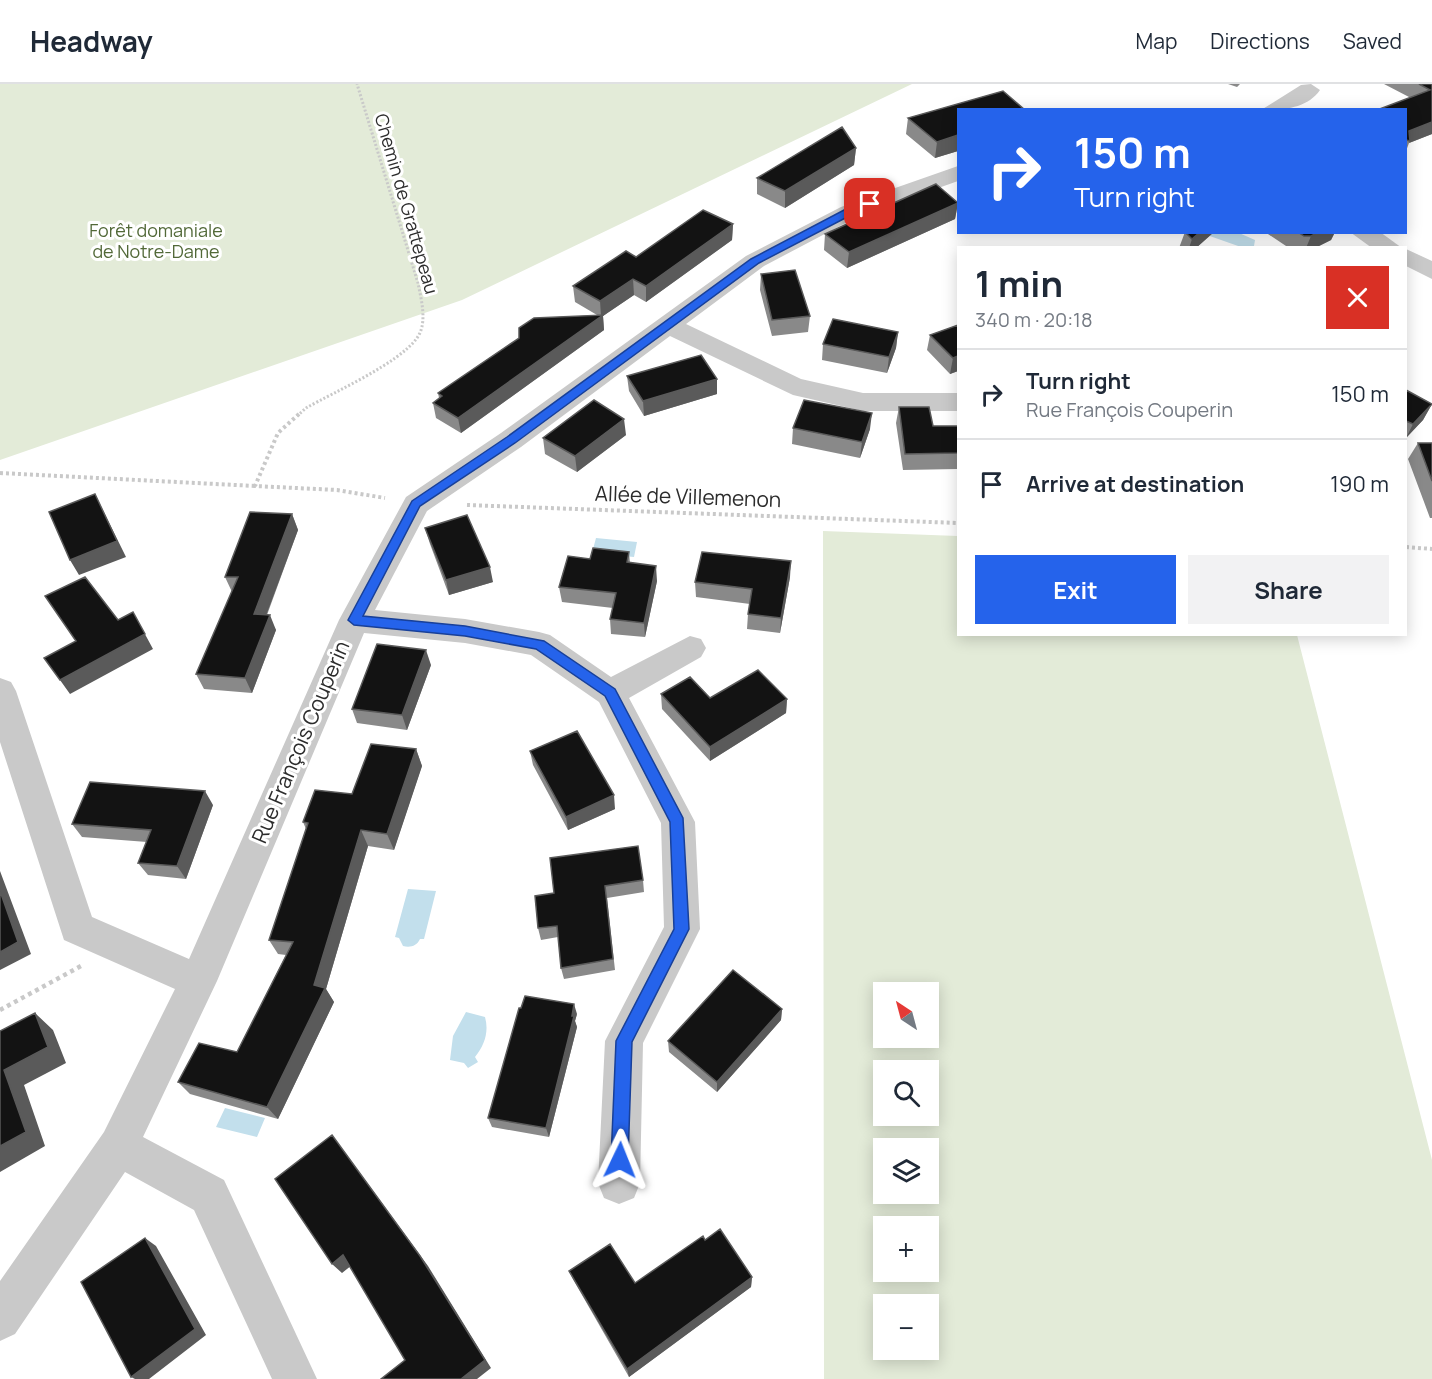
<!DOCTYPE html>
<meta charset="utf-8">
<style>
body{margin:0;font-family:Manrope,sans-serif;background:#f2f2f3;color:#1f2937;height:100vh;display:flex;flex-direction:column;font-size:22px;white-space:nowrap}
*{box-sizing:border-box;margin:0}
p{font-size:20px;color:#747a83}
.icon{flex:none;width:33px;height:33px;fill:none;stroke:currentColor;stroke-width:2;stroke-linecap:round;stroke-linejoin:round}
.map{position:relative;flex:1;overflow:hidden}
.side{position:absolute;left:957px;top:162px;width:450px;height:390px;display:flex;flex-direction:column;background:#fff;border-radius:0px;box-shadow:0 3px 15px #0003}
.side>*{flex:none}
.guide{position:absolute;left:957px;top:24px;width:450px;height:126px;border-radius:0px;box-shadow:0 3px 15px #0003;background:#2563eb;color:#fff;overflow:hidden}
.needle{width:39px;rotate:324deg}
.tools{position:absolute;left:873px;top:898px;display:grid;gap:12px}
.tools a{display:grid;place-items:center;width:66px;height:66px;border-radius:0px;background:#fff;box-shadow:0 3px 15px #0003;font-size:30px}
.pin{position:absolute;display:grid;place-items:center;width:51px;height:51px;color:#fff;margin:-26px;border-radius:12px;box-shadow:0 3px 9px #0006}
.me{position:absolute;width:66px;margin:-33px;rotate:2deg;stroke-linejoin:round;filter:drop-shadow(0 0 4px #0008)}
.turn{display:flex;align-items:center;gap:21px;height:126px;padding:0 18px;font-size:27px}
.turn .icon{width:78px;height:78px;stroke-width:2.5}
.turn b{display:block;font-size:42px;line-height:51px}
.round{display:grid;place-items:center;flex:none;width:63px;height:63px;border-radius:0px;background:#f2f2f3}
.overview{display:flex;align-items:center;justify-content:space-between;height:102px;padding:0 18px}
h1{font-size:36px;font-weight:700;line-height:45px}
.button{display:flex;gap:12px;margin-top:auto;padding:12px 18px}
.button a{flex:1;height:69px;border-radius:0px;background:#2563eb;color:#fff;font-size:24px;font-weight:700;line-height:69px;text-align:center}
.button a+a{background:#f2f2f3;color:#1f2937}
ul{padding:0;list-style:none}
li{display:flex;align-items:center;gap:18px;height:90px;padding:0 18px;border-top:2px solid #e0e1e3}
li div{flex:1}
li b{display:block;font-size:22px}
li em{font-style:normal}
header{display:flex;align-items:center;gap:36px;box-sizing:border-box;height:84px;padding:0 30px;background:#fff;border-bottom:2px solid #e0e1e3}
header strong{font-size:28px}
nav{display:flex;gap:33px;margin-inline-start:auto;font-size:21px}
.map>svg:first-child{display:block}
</style>
<header>
<strong>Headway</strong>
<nav><a>Map</a><a>Directions</a><a>Saved</a></nav>
</header>
<div class="map">
<svg width="1432" height="1295" viewBox="0 0 1432 1295">
<rect width="100%" height="100%" fill="#fff"/>
<path fill="#e3ebd8" fill-rule="evenodd" d="M0 0H912L462 216 0 376Z
M823 447 958 452V550L1297 551 1432 1076V1295H824ZM884 909H928V954H884ZM884 987H928V1032H884ZM884 1065H928V1110H884ZM884 1143H928V1188H884ZM884 1221H928V1266H884Z"/>
<path fill="#c2dfec" d="M1239 149 1255 156 1254 162 1241 163 1204 150Z
M596 454 637 458 634 473 592 469Z
M408 805 436 807 424 855H420C417 862 410 864 403 862L399 854 395 853Z
M466 928 485 933C489 947 485 961 475 973L478 978 468 984 464 979 450 976 453 952Z
M225 1024 265 1034 257 1053 216 1043Z"/>
<g fill="none" stroke-linecap="round" stroke-linejoin="round">
<path stroke="#c9c9c9" stroke-width="3" stroke-dasharray="2 2" stroke-linecap="butt" d="M297 332 306 324C336 307 398 280 417 254 428 239 421 215 418 199L357 0"/>
<path stroke="#c9c9c9" stroke-width="4" stroke-dasharray="3 3" stroke-linecap="butt" d="M299 330 278 349 255 402 337 406 385 414
M0 389 255 402
M467 421 958 439
M1406 463 1432 465"/>
<path stroke="#c9c9c9" stroke-width="4.5" stroke-dasharray="4 4" stroke-linecap="butt" d="M0 926 81 882"/>
<path fill="#c9c9c9" fill-rule="evenodd" d="M1311 0 1320 6C1307 25 1282 26 1261 26L1301 1Z
M958 82V97L857 133 764 182 686 240 801 295 863 309H958V327H863L793 311 670 252 521 363 427 427 375 526 465 535 539 548 550 551 611 593 690 552 701 555 706 564 701 573 629 614 695 738 700 845 643 959 640 1099 634 1114 619 1120 604 1114 598 1099 605 957 664 843 661 739 599 618 531 571 465 559 364 549 217 897 143 1053 224 1096 317 1295H272L194 1126 125 1088 15 1250 0 1257V1197L104 1048 175 905 64 856 0 658V594L11 598 16 607 92 833 189 875 339 536 406 413 501 349 746 172 841 123Z
M1350 148H1380L1402 164H1372Z
M1406 165 1432 177V195L1406 182Z"/>
</g>
<path fill="#898989" d="M1228 0H1240L1237 3Z
M1384 0H1432V50L1409 59 1406 67V26L1409 13Z
M958 26V67L935 74 906 50 908 34Z
M856 64 854 81 785 124 757 110V94Z
M958 119 955 135 847 184 824 166 825 150Z
M733 140 732 156 646 218 634 211 603 232 604 246 461 349 436 334 433 319 439 314 438 309 597 231 575 218 573 202 636 173Z
M1185 148H1214L1196 164H1179Z
M1265 148H1335L1331 156 1315 164H1289Z
M761 190 810 232 808 248 772 252 760 206Z
M958 241V287L950 290 927 266 930 251Z
M898 248 896 264 887 289 822 276 823 260Z
M627 292 717 310 644 332 629 307Z
M1406 306 1432 320 1423 336 1406 354Z
M899 323 933 342H958V385L903 386 896 339Z
M793 344 870 345 860 374 792 360Z
M626 351 577 388 545 370 543 354Z
M1418 359H1432V434H1430L1408 375Z
M292 430 298 446 267 531 276 546 252 609 204 605 196 590 232 508 225 493Z
M425 444 493 498 449 511 430 460Z
M629 468 630 479 657 497 645 553 611 550 610 535 613 524 562 518 559 503 590 475Z
M790 493 780 549 747 545 748 530 750 520 696 513 695 498Z
M431 581 407 646 357 639 352 625Z
M661 610 710 614 787 615 786 629 710 677 662 625Z
M416 665 422 682 394 766 368 762 326 905 334 918 278 1035 190 1010 178 998 237 968 286 871 278 870 269 856 306 745 303 738 352 710Z
M530 667 615 725 568 746 533 681Z
M213 721 186 795 148 791 138 779 147 758 82 753 72 740Z
M643 796 644 808 607 814 615 886 564 895 561 884 558 853 541 856 538 844 535 812Z
M782 925 781 936 717 1008 669 968 668 957Z
M577 930 575 937 577 943 549 1053 492 1043 488 1034Z
M705 1156 752 1193 751 1203 629 1293 574 1197 569 1187 635 1199Z"/>
<path fill="#5a5a5a" d="M1432 38V50L1409 59 1410 57 1409 47Z
M958 51V67L935 74 937 58Z
M856 64 854 81 785 124V107Z
M958 119 955 135 847 184 849 168Z
M733 140 732 156 646 218V202Z
M1200 148H1214L1196 164H1189L1192 155Z
M1319 148H1335L1331 156 1315 164H1306L1311 152Z
M633 195 634 211 603 232 604 246 461 349 458 334 601 232 600 217Z
M898 248 896 264 887 289 889 273Z
M958 272V287L950 290 953 274Z
M717 295V310L644 332 643 317Z
M1432 320 1423 336 1406 354 1413 340Z
M872 329 870 345 860 374 862 358Z
M624 335 626 351 577 388 575 372Z
M95 410 126 473 79 491 70 476Z
M292 430 298 446 261 545 254 530Z
M791 477 790 493 780 549 781 534Z
M656 482 657 497 645 553 644 539Z
M490 483 493 498 449 511 446 496Z
M133 528 153 565 70 610 60 596Z
M270 531 276 546 252 609 245 594Z
M426 566 431 581 407 646 402 631Z
M787 615 786 629 710 677V663Z
M416 665 422 682 394 766 387 750Z
M205 707 213 721 186 795 177 782Z
M614 711 615 725 568 746 566 733Z
M361 746 368 762 326 905 334 918 278 1035 267 1023 314 901Z
M0 787 31 870 0 886Z
M574 920 577 930 575 937 577 943 549 1053 546 1044Z
M782 925 781 936 717 1008V998Z
M35 929 53 946 66 979 24 1001 45 1062 0 1088V1062L4 986Z
M332 1051 428 1182 491 1284 477 1295H461Z
M145 1154 156 1162 206 1251 149 1295H135L131 1293Z
M343 1171 352 1181 342 1189 332 1180Z
M752 1193 751 1203 629 1293 627 1285Z"/>
<path fill="#131313" stroke="#5a5a5a" stroke-width="1.5" d="M1419 0H1432V38L1409 47 1410 57 1406 56V26H1377L1430 6Z
M1003 7 1025 26H958V51L937 58 908 34Z
M842 43 856 64 785 107 757 94Z
M936 100 958 119 849 168 825 150Z
M703 126 733 140 646 202 633 195 600 217 573 202 626 167 636 173Z
M1185 148H1200L1192 155Z
M1298 148H1319L1311 152H1304Z
M795 186 810 232 772 236 761 190Z
M603 231 458 334 433 319 442 312 438 309 519 254V244L534 234Z
M833 235 898 248 889 273 823 260Z
M958 241V272L953 274 930 251Z
M701 271 717 295 643 317 627 292Z
M1406 306 1432 320 1413 340 1406 337Z
M594 316 624 335 575 372 543 354Z
M804 316 872 329 862 358 793 344Z
M899 323H929L933 342H958V369L905 370Z
M1418 359H1432V397Z
M95 410 117 457 70 476 49 428Z
M250 428 292 430 254 530 270 531 245 594 196 590 238 493H225Z
M467 431 490 483 446 496 425 444Z
M593 464 629 468 627 478 656 482 644 539 610 535 616 509 559 503 568 472 590 475Z
M702 468 791 477 781 534 748 530 752 505 695 498Z
M85 493 118 536 133 528 145 550 60 596 44 574 76 557 45 512Z
M377 560 426 566 402 631 352 625Z
M758 586 787 615 710 663 661 610 690 593 710 614Z
M577 647 614 711 566 733 530 667Z
M371 660 416 665 387 750 361 746 314 901 325 904 267 1023 178 998 199 959 237 968 293 858 269 856 308 739 303 738 315 706 352 710Z
M90 698 205 707 177 782 138 779 151 746 72 740Z
M638 762 643 796 605 802 613 875 561 884 557 842 538 844 535 812 554 809 550 774Z
M0 807 18 858 0 868Z
M733 886 782 925 717 998 668 957Z
M525 912 574 920 572 932H574L546 1044 488 1034 519 924H521Z
M35 929 48 963 4 986 26 1048 0 1062V947Z
M332 1051 420 1172 485 1276 461 1295H381L405 1276 343 1171 332 1180 275 1095Z
M720 1145 752 1193 627 1285 569 1187 610 1160 635 1199 703 1152 705 1156Z
M145 1154 195 1245 131 1293 81 1198Z"/>
<path fill="#2563eb" stroke="#184099" stroke-width="1.5" d="M870 117 875 120 874 122 853 130 759 179 515 359 420 422 363 532 465 542 544 557 615 605 683 734 689 845 632 958 628 1076 626 1082 620 1084 614 1082 611 1076 616 957 674 845 670 738 605 612 536 565 465 552 354 541 348 536 412 417 507 353 751 175 846 125Z"/>
<g text-anchor="middle" stroke-width="6" stroke-linejoin="round" paint-order="stroke">
<g font-size="18" fill="#2c2c2c" stroke="#fff">
<text transform="translate(406 120) rotate(74)" y="6">Chemin de Grattepeau</text>
</g>
<g font-size="18" fill="#526938" stroke="#fff">
<text x="156" y="153">Forêt domaniale<tspan x="156" dy="21">de Notre-Dame</tspan></text>
</g>
<g font-size="21" fill="#2c2c2c" stroke="#fff">
<text transform="translate(688 413) rotate(2)" y="7">Allée de Villemenon</text>
<text transform="translate(301 658) rotate(-67)" y="7">Rue François Couperin</text>
</g>
</g>
</svg>
<div class="tools">
<a><svg class="needle" viewBox="-14 -14 28 28"><path d="M0-13l5 13h-10z" fill="#e53935"/><path d="M0 13l5-13h-10z" fill="#747a83"/></svg></a>
<a><svg class="icon" aria-label="search" viewBox="0 0 24 24"><circle cx="10" cy="10" r="6"/><path d="M15 15l6 6"/></svg></a>
<a><svg class="icon" aria-label="layers" viewBox="0 0 24 24"><path d="M12 4l9 5-9 5-9-5zM3 14l9 5 9-5"/></svg></a>
<a>+</a>
<a>−</a>
</div>
<div class="pin" style="left:870px;top:120px;background:#d93025"><svg class="icon" aria-label="arrive" viewBox="0 0 24 24"><path d="M6 21V4h12l-3 4 3 4H6"/></svg></div>
<svg class="me" style="left:620px;top:1076px" viewBox="-20 -20 40 40"><path d="M0-17L14 15 0 8-14 15z" fill="#2563eb" stroke="#fff" stroke-width="4"/></svg>
<div class="guide">
<div class="turn"><svg class="icon" aria-label="right" viewBox="0 0 24 24"><path d="M7 20v-9h11M14 6l5 5-5 5"/></svg><div><b>150 m</b>Turn right</div></div>
</div>
<section class="side">
<div class="overview"><div><h1>1 min</h1><p>340 m · 20:18</p></div><a class="round" style="background:#d93025;color:#fff"><svg class="icon" aria-label="close" viewBox="0 0 24 24"><path d="M6 6l12 12M18 6L6 18"/></svg></a></div>
<ul>
<li><svg class="icon" aria-label="right" viewBox="0 0 24 24"><path d="M7 20v-9h11M14 6l5 5-5 5"/></svg><div><b>Turn right</b><p>Rue François Couperin</p></div><em>150 m</em></li>
<li><svg class="icon" aria-label="arrive" viewBox="0 0 24 24"><path d="M6 21V4h12l-3 4 3 4H6"/></svg><div><b>Arrive at destination</b></div><em>190 m</em></li>
</ul>
<div class="button"><a>Exit</a><a>Share</a></div>
</section>
</div>
